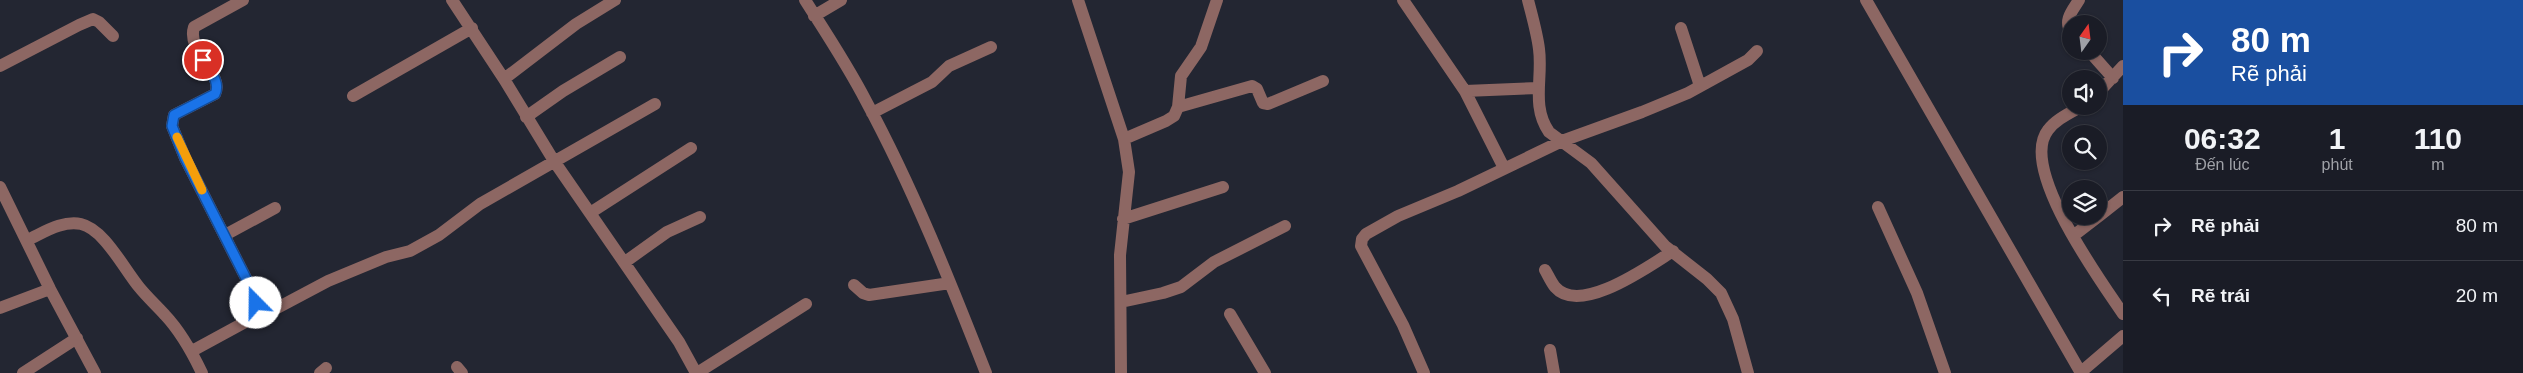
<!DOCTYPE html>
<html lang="vi">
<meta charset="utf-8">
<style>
body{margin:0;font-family:Arial,sans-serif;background:#272932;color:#f1f3f6;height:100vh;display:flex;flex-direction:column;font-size:19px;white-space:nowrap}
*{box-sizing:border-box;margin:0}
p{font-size:16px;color:#9fa1a7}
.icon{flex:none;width:28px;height:28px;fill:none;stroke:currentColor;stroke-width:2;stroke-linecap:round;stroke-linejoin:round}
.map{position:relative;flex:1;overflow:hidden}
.panel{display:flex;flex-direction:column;background:#1a1c26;width:400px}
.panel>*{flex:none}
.top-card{background:#1a4fa0;color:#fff;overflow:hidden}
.needle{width:32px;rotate:14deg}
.buttons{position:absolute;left:2062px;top:15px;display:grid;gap:10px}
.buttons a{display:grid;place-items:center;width:45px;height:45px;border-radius:50%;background:#1a1c26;box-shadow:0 1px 4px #0004,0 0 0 1px #383a43;font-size:25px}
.pin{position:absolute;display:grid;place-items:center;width:42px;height:42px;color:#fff;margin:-21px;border:2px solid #fff;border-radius:50%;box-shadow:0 1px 5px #0007}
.me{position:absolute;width:55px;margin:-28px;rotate:338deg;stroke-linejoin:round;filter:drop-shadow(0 0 4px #0008)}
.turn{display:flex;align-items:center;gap:18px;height:105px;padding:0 25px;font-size:22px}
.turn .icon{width:65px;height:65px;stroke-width:2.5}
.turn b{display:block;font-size:35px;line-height:42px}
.eta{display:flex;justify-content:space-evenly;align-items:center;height:85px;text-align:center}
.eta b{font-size:30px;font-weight:700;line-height:35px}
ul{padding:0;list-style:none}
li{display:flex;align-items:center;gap:15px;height:70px;padding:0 25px;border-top:1px solid #383a43}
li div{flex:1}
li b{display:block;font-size:19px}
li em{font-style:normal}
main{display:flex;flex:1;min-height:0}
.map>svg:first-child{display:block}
</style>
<main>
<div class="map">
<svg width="2123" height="373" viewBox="0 0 2123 373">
<rect width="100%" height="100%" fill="#232632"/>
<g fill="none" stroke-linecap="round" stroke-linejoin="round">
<path stroke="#8d6763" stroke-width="12" d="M452 0 504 79 554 161 679 342 696 373
M805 0C826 33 848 66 866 101 913 188 950 281 986 373
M1078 0 1124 139 1129 172 1120 255 1121 373
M1403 0 1465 91 1504 168
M1528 0C1532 16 1537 33 1539 49 1543 78 1531 106 1549 132L1591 163 1665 246 1707 279 1721 293 1733 319 1748 373
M1866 0 2081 373
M814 16 841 0
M1681 28 1700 86
M2071 32C2063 20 2073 10 2079 0
M2089 51 2113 78
M0 66 79 25 93 19 99 22 113 36
M504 79 576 24 615 0
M1465 91 1538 88
M2099 92 2123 66
M353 96 472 28
M2082 106C2070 113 2056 119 2048 130 2018 168 2101 281 2123 314
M1178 107 1252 86 1257 89 1263 103 1268 104 1323 81
M872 113 932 82 949 66 991 47
M526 117 563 91 620 57
M1124 139 1166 121 1174 116 1178 107 1181 76 1201 47 1217 0
M0 187 50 289 95 373
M1878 207 1917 293 1945 373
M590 213 691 148
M2099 216 2123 197
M1123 219 1223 187
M225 235 275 208
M2073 236 2099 216
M27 240C43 233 62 220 81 224 104 229 124 269 139 287 147 297 157 306 165 315 181 332 192 352 202 373
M625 262 667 232 700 217
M1545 270C1548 275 1551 282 1555 287 1580 316 1649 266 1673 251
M854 285 863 293 869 295 950 283
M1121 302 1163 293 1181 287 1214 262 1285 226
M0 308 50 289
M1230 314 1265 373
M253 315 279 307 328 281 386 257 410 251 439 235 480 204 655 104
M1550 350 1554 373
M192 351 249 320 256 309 254 294 185 158 172 126 174 115 215 94C225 74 186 52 194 27L243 0
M457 367 462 373
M2081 372 2123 336
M23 373 77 338
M320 373 326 368
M697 373 806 304
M1424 373 1403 325 1361 246 1362 239 1366 234 1398 216 1458 191 1562 141 1642 112 1688 93 1748 60 1757 51"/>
</g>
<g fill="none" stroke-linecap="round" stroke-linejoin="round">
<defs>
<path id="route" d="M203 60C209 70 221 82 215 94L174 115 172 126 185 158 254 294 256 303"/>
</defs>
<use href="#route" stroke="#114b97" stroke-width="12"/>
<use href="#route" stroke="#1a73e8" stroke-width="9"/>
<path stroke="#f59e0b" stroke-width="9" d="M177 137 202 190"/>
</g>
</svg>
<div class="buttons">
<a><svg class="needle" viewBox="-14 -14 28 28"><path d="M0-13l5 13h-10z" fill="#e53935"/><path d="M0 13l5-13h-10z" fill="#9fa1a7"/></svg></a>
<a><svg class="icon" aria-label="sound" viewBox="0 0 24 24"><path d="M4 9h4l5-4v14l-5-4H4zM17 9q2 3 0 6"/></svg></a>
<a><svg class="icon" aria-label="search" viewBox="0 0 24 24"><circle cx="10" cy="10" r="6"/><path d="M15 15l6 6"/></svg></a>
<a><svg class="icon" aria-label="layers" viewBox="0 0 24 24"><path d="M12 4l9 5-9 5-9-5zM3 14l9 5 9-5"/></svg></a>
</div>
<div class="pin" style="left:203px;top:60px;background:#d93025"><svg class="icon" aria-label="arrive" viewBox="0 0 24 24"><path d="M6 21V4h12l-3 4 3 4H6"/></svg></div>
<svg class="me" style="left:256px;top:303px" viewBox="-20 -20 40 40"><circle r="19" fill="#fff"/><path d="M0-13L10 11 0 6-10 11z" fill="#1a73e8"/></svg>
</div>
<section class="panel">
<div class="top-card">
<div class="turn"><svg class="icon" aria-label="right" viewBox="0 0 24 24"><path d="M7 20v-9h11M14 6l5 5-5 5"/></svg><div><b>80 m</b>Rẽ phải</div></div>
</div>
<div class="eta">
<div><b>06:32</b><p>Đến lúc</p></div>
<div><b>1</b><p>phút</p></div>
<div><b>110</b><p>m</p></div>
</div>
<ul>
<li><svg class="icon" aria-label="right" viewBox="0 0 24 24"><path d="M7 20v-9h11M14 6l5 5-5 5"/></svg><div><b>Rẽ phải</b></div><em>80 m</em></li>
<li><svg class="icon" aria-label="left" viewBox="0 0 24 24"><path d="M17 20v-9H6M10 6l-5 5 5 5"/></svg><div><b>Rẽ trái</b></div><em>20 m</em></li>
</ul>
</section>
</main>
